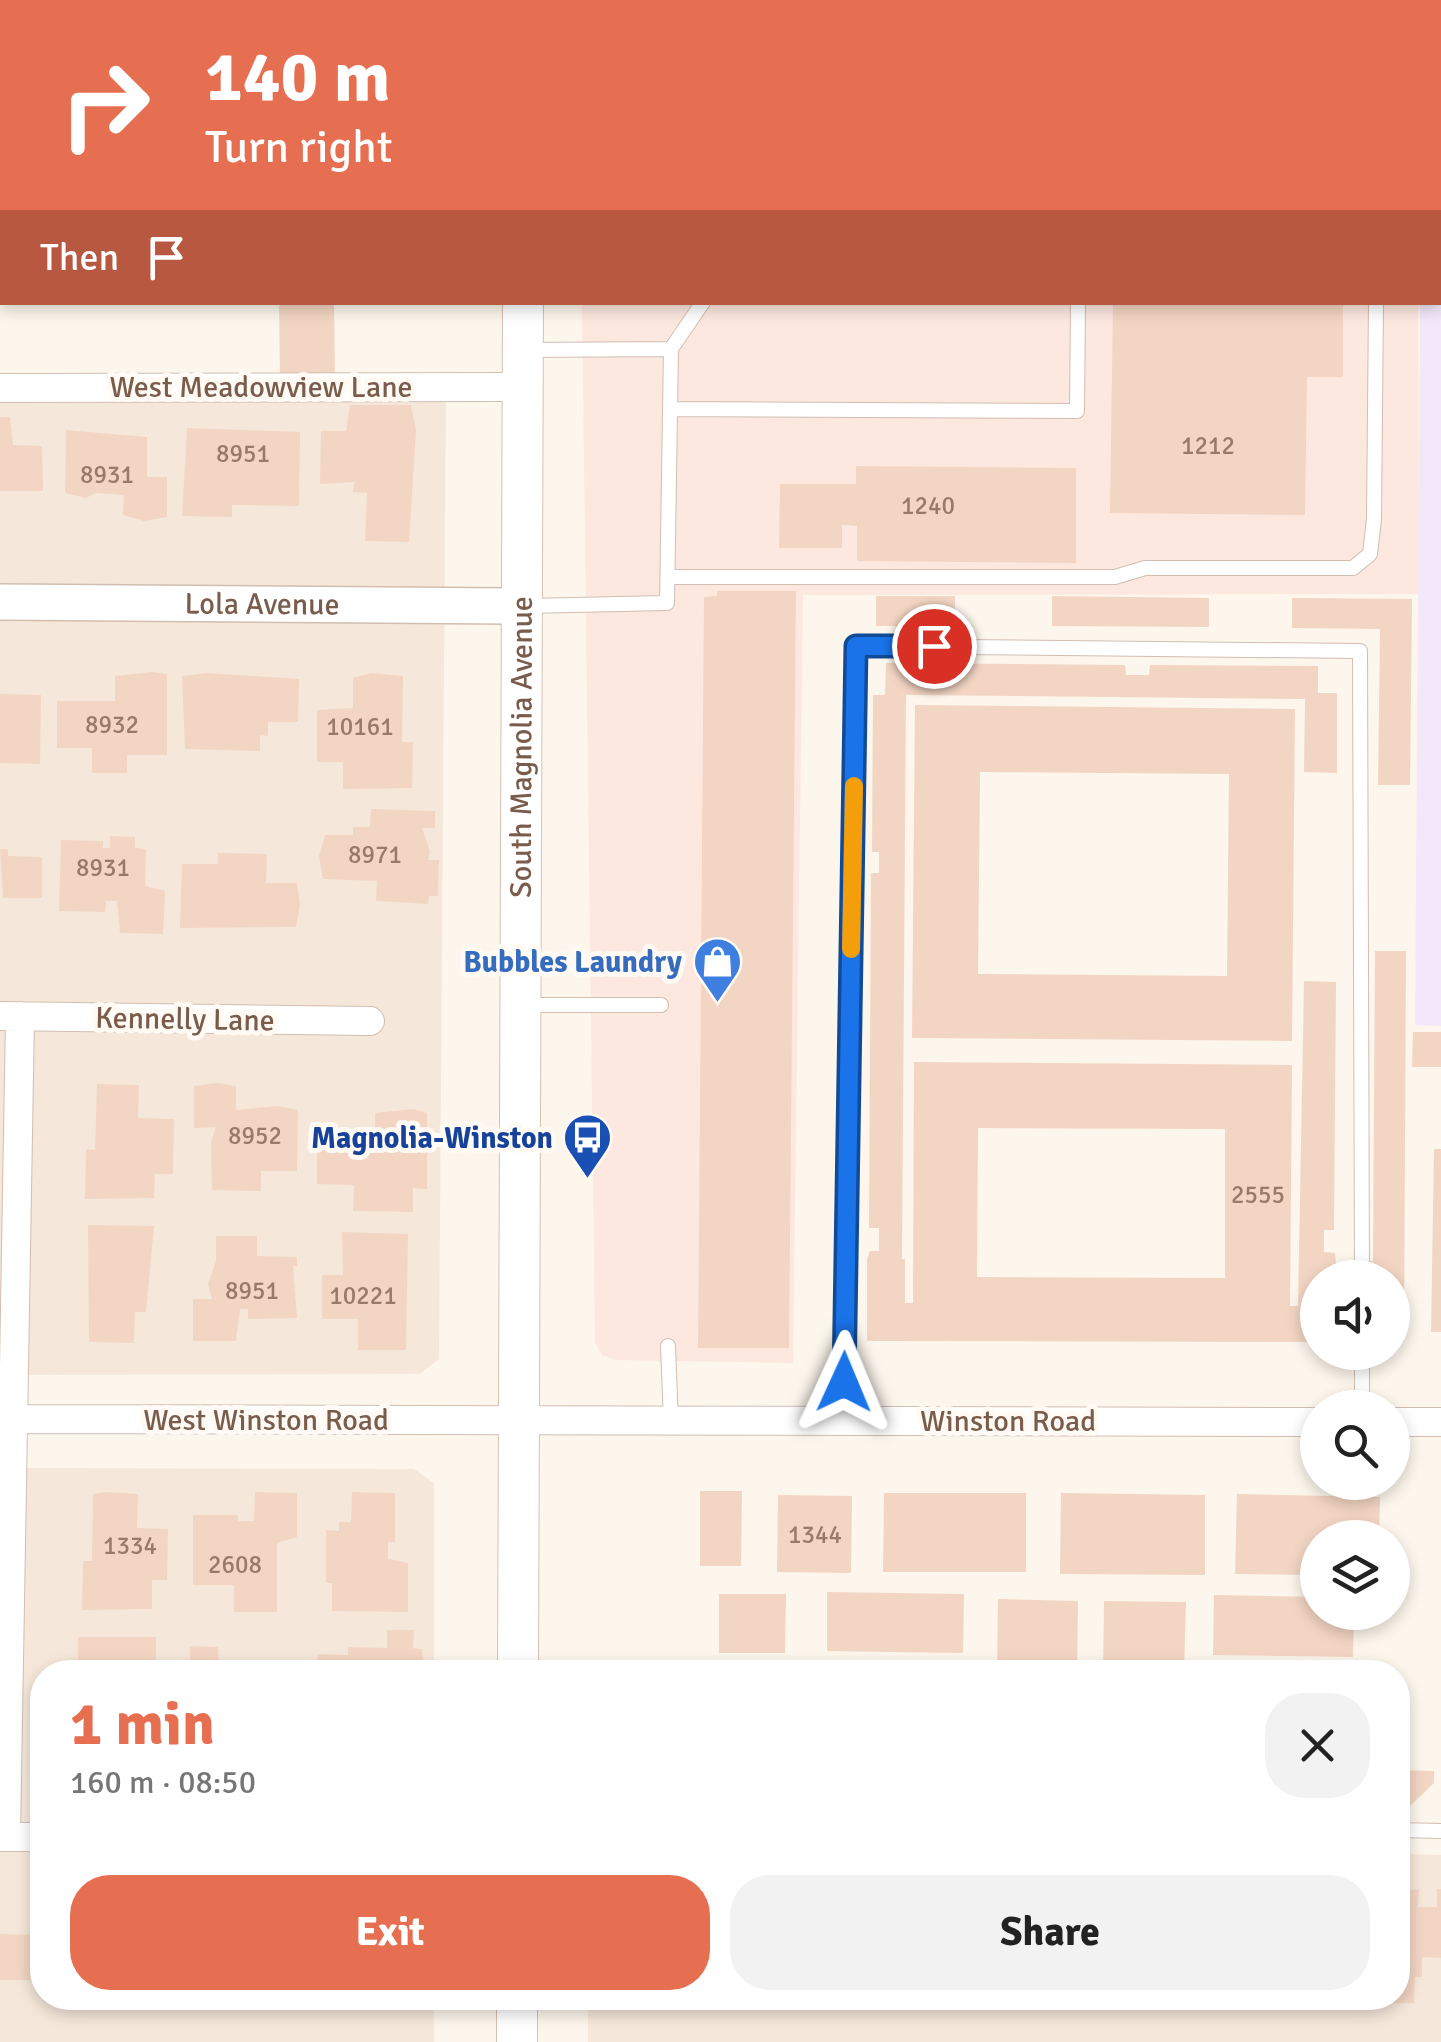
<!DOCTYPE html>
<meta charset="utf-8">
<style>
body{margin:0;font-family:Signika,sans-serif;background:#f2f2f2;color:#222;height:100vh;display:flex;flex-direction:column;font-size:38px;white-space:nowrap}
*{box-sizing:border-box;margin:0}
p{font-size:32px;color:#767676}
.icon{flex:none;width:55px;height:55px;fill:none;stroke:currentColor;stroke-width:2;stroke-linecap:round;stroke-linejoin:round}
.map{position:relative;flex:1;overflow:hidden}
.side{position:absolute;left:30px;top:1660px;width:1380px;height:350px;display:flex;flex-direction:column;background:#fff;border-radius:40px;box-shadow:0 5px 15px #0003}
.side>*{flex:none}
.banner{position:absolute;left:0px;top:0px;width:1442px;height:305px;box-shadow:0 5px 15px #0003;background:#e76f51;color:#fff;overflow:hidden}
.fabs{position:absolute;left:1300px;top:1260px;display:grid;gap:20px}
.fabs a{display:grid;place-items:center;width:110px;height:110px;border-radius:50%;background:#fff;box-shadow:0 5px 15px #0003;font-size:50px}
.pin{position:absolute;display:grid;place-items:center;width:85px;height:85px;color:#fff;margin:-42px;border:5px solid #fff;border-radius:50%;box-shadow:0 2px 10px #0007}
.me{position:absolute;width:110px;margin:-55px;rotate:1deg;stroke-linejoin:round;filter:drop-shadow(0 0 8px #0008)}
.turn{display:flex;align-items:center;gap:35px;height:210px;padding:0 40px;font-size:45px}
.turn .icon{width:130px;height:130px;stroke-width:2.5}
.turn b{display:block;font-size:70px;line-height:85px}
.then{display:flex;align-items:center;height:95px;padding:0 40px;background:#0003;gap:20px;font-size:38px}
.round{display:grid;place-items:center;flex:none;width:105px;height:105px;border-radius:40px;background:#f2f2f2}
.summary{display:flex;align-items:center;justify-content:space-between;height:170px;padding:0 40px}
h1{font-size:60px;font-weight:700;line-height:75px;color:#e76f51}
.primary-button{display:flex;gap:20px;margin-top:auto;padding:20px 40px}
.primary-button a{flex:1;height:115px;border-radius:40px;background:#e76f51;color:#fff;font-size:40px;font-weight:700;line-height:115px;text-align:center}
.primary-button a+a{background:#f2f2f2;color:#222}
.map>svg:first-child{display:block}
</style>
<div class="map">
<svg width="1441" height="2042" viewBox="0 0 1441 2042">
<rect width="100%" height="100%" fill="#fdf6ec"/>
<path fill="#f5e8da" d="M0 394H446L439 1359 420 1374 0 1375Z
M0 1468 414 1469 434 1483V1672H42V1998H434V2042H0Z
M1398 1854 1441 1855V2042H588V1998H1398Z"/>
<path fill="#fde8e0" d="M578 0H1417V2H578Z
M582 303H1418L1419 594 803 595 793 1363 615 1360 602 1355 595 1342Z"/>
<path fill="#f3e8fa" d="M1420 0H1441V1026L1415 1025 1420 303 1440 302V2Z"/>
<path fill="#f3d5c3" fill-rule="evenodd" d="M279 302H334L335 381 280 382Z
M1113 302H1343V377H1307L1305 515 1110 513Z
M350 405H411L416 430 409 542 365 541 367 493 353 492 354 482 320 484 321 431H346Z
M0 417H10L13 445 42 446 43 491H0Z
M187 428 300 432 299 506 232 505V517L182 516Z
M66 430 147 437V477H167V517L144 521 123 515 124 495 96 493 86 498 65 493Z
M856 466 1076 468V563L857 561V526L842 525V548H779L780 484H856Z
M717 591H796L789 1348H698L704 597 717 596Z
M876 596H955V626H876Z
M1052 596 1209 598V627L1052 626Z
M1292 598 1412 599 1410 785H1378L1380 629 1292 628Z
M886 663 1125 665 1126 675H1149L1150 665 1318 666V693H1337V773L1304 772 1305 699 906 695 902 1259H905V1303H913L914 1062 1292 1065 1290 1306H1298L1304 981 1336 982 1334 1230H1324V1252L1335 1253 1337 1278H1318V1342L867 1341V1259L870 1251H879V1228H869L871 873H879V852H872L873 695H885ZM978 1128 1225 1129V1278L977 1277Z
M152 672 167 674V755H127V773H92V748H57V701H115V676Z
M207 673 299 679 298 722H268V736L260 735V751L185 749 182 676Z
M371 673 403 676 402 742H413L412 788 343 789V762H317V710L353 708V678Z
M0 694 41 695 40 764 0 763Z
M915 705 1295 709 1292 1041 912 1038ZM980 772 1229 774 1227 976 978 974Z
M371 809 435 811V828H422L430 851 428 860H439L438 896H429L428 904 376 901 377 881 323 879 319 856 325 835H353V827H370Z
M110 836 135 837V848L146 849 145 886 165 891 163 934 120 933 117 901H106L105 912 59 911 61 840 103 841V848H110Z
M0 849H8V856L42 857V898H3Z
M218 853 267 854 266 883H297L300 905 296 927 180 928 182 864H218Z
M1375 951H1406L1404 1342H1392V1278H1369V1261H1373Z
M1413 1032H1441V1067H1412Z
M217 1083 236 1086V1110L277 1106 298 1110 297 1171H261V1191L212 1190 211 1142 216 1127 194 1128V1086Z
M97 1084 139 1085 138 1118 174 1119 173 1174H155L154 1198 85 1199 86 1149 95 1150Z
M414 1109 427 1113V1189L413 1188V1212L353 1211 354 1185 317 1184V1139H375V1113Z
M1434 1149H1441V1332H1431Z
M88 1225 154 1226 146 1312H135L134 1343 89 1342Z
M342 1232 408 1234 406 1350H358V1319H322V1275H343Z
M216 1236H257V1256L297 1257V1266H293L297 1318 248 1319V1309H240L236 1341H193V1299H212L208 1284 216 1261Z
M700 1491H742L741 1566H700Z
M106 1492 138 1494 137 1528 168 1529 167 1580H152V1609L82 1610 83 1561H92L93 1494Z
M255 1492 297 1493V1537L277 1543V1612H234V1585H193V1515H238V1521H254Z
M352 1492 395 1493V1542H388V1559L408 1563V1612L332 1611V1583H326V1530L339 1531V1522H351Z
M884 1493H1026V1572H883Z
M1061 1493 1205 1495V1575L1060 1574Z
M1237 1494 1380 1497 1379 1538H1318V1575L1235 1574Z
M778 1495 852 1496 851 1573 777 1572Z
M827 1592 964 1594 963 1653 827 1651Z
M719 1594H786L785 1653H719Z
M1214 1595 1318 1597V1612H1354L1353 1657 1213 1655Z
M998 1599 1078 1601 1077 1672H997Z
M1104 1601 1186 1602 1184 1672H1103Z
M387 1630H414L413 1648 422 1649 424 1672H316L318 1654 348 1655V1647L387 1648Z
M78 1637H156V1666H150V1672H78Z
M190 1646 218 1647 219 1668H253L273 1662 295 1666V1672H190Z
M1400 1770 1434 1771V1783L1409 1807H1398Z
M1398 1889 1419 1890 1418 1907H1437V1889H1441V1958L1422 1957V1977H1415L1414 2003H1377L1378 1998H1398Z
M0 1934 36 1935V1980H0Z
M313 1998H420V2008L347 2006 313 2002Z
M795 1998H835V2003L810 2007V2002H795Z
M944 1998H979V2002H944Z
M988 1998H1028V2006L988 2005Z
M1137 1998H1172L1171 2009 1137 2005Z
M1182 1998H1223V2003H1181Z
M1326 1998H1366V2003H1326Z"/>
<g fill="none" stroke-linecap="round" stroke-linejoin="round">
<defs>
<path id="service" d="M1054 0 1055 2
M630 2V0
M1380 2V0
M527 350 671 349
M670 409 1077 411 1078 302
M668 577H1115L1145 568H1353L1370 554 1374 519 1376 302
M525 606 667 603 671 349 703 302
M522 1005H661
M668 1346 671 1422
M1362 1352V1408
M843 1421 856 646 1360 651 1362 1278
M1398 1830 1441 1831"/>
<path id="minor" d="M83 0 84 2
M55 2 57 0
M322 2V0
M0 14H2
M0 388 523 387
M0 1016 370 1021
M15 1419 1318 1422
M1392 1422H1441
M0 1837H42
M6 1837 20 1016"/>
<g id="tertiary">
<path id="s1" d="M0 602 524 606"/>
</g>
<g id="secondary">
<path d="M525 2V0"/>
<path id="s2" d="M518 1672 523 302"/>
<path d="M517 2042V1998"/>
</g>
</defs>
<use href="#service" stroke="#d1beb0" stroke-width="16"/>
<use href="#minor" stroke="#d1beb0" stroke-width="30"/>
<use href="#tertiary" stroke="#d1beb0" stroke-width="38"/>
<use href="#secondary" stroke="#d6c0b0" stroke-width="42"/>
<use href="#service" stroke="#fff" stroke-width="14"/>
<use href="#minor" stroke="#fff" stroke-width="28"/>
<use href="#tertiary" stroke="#fff" stroke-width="35"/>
<use href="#secondary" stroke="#fff" stroke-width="40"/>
</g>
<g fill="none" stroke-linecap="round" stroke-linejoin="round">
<defs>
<path id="route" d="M844 1382 856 646H934"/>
</defs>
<use href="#route" stroke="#114b97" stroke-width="25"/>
<use href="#route" stroke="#1a73e8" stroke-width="18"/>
<path stroke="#f59e0b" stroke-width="18" d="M851 949 854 786"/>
</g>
<defs>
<symbol id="shop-pin" viewBox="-11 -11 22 30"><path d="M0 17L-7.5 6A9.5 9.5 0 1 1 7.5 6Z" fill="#3f7fe0" stroke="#fffaf3"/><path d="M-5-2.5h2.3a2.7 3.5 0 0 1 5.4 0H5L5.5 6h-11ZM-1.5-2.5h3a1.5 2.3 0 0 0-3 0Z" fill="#fff"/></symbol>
<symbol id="bus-pin" viewBox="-11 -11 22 30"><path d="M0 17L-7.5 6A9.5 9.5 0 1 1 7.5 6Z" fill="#1a4fb4" stroke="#fffaf3"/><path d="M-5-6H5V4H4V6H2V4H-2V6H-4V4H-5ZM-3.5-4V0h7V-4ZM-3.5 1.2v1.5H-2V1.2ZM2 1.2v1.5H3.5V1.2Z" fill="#fff"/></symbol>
</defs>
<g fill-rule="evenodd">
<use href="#shop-pin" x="690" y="934" width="55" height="75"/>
<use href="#bus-pin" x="560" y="1110" width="55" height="75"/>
</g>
<g text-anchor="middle" stroke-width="10" stroke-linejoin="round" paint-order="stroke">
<g font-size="25" fill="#987a6a">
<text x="1208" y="454">1212</text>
<text x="243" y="462">8951</text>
<text x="107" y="483">8931</text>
<text x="928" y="514">1240</text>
<text x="112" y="733">8932</text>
<text x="360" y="735">10161</text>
<text x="375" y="863">8971</text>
<text x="103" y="876">8931</text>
<text x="255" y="1144">8952</text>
<text x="1258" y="1203">2555</text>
<text x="252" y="1299">8951</text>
<text x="363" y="1304">10221</text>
<text x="815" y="1543">1344</text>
<text x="130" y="1554">1334</text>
<text x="235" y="1573">2608</text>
</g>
<g font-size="30" fill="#7a5c4d" stroke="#fffaf3">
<text x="261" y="397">West Meadowview Lane</text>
<text dy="10" stroke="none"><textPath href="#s1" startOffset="262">Lola Avenue</textPath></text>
<text dy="10" stroke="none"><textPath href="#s2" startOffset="925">South Magnolia Avenue</textPath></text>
<text transform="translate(185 1019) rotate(1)" y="10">Kennelly Lane</text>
<text x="266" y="1430">West Winston Road</text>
<text x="1008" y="1431">Winston Road</text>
</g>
<g font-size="30" font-weight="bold" fill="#366cbe" stroke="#fffaf3" text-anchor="end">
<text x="682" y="972">Bubbles Laundry</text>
</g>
<g font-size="30" font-weight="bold" fill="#164399" stroke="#fffaf3" text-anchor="end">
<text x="553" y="1148">Magnolia-Winston</text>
</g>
</g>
</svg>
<div class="fabs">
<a><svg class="icon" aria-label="sound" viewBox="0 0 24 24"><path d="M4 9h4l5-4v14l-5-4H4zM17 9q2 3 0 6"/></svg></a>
<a><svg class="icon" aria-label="search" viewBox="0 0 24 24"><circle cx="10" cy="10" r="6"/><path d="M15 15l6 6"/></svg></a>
<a><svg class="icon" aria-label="layers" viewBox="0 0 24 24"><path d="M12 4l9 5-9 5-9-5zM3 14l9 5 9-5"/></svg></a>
</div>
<div class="pin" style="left:934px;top:646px;background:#d93025"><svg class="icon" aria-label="arrive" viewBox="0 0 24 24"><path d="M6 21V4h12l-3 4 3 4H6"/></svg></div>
<svg class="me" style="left:844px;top:1382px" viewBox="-20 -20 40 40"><path d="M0-17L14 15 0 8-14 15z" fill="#1a73e8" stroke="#fff" stroke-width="4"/></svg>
<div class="banner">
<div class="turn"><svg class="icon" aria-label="right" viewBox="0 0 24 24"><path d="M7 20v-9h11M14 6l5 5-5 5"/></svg><div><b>140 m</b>Turn right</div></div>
<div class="then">Then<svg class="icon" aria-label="arrive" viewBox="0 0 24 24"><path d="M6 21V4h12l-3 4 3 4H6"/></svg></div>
</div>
<section class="side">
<div class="summary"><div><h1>1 min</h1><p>160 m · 08:50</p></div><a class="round"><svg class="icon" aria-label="close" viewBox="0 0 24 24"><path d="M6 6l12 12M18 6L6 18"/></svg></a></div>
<div class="primary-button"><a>Exit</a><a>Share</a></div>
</section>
</div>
